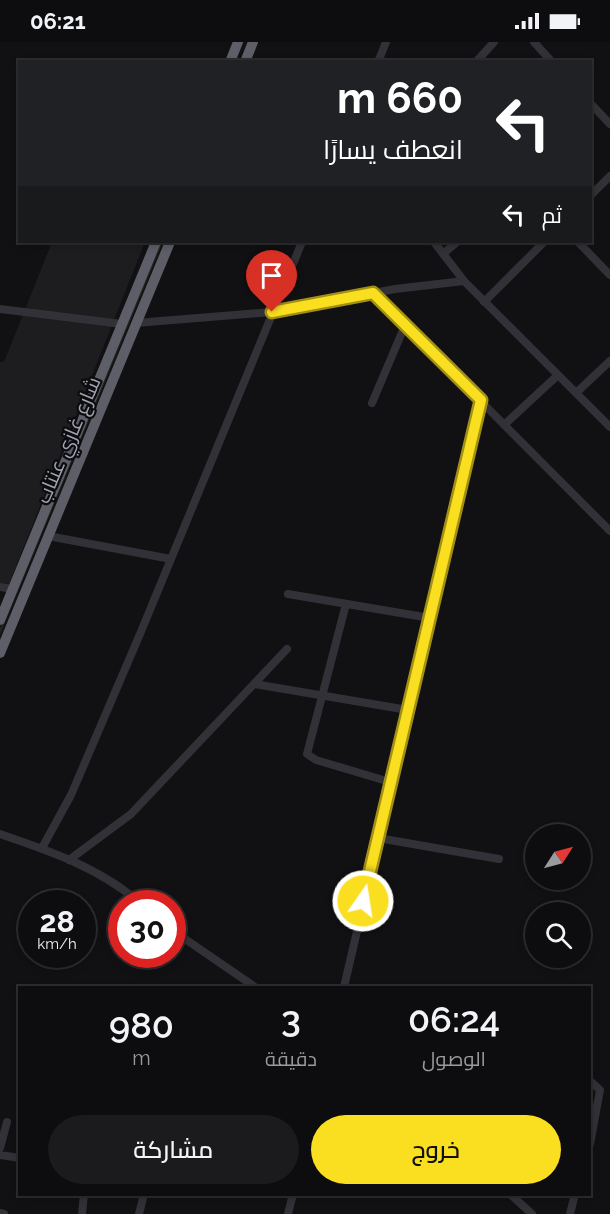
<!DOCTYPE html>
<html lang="ar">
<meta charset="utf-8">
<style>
body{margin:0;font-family:Raleway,Cairo,sans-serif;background:#1b1a1c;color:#f1f3f6;direction:rtl;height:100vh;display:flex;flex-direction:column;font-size:22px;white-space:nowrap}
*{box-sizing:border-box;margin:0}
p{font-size:20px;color:#9a9b9e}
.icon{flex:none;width:33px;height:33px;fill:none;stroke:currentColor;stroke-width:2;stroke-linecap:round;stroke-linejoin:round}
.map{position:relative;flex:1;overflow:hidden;direction:ltr}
.drawer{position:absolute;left:18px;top:944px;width:573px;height:210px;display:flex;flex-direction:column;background:#0d0c0e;border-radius:0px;box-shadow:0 3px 9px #0003,0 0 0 2px #2d2c2e;direction:rtl}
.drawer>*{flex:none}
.guide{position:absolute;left:18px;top:18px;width:574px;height:183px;border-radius:0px;box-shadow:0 3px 9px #0003,0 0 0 2px #2d2c2e;direction:rtl;background:#202124;color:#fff;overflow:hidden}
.needle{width:39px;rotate:54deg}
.tools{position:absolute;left:525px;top:782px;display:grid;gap:12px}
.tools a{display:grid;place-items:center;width:66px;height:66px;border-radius:50%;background:#0d0c0e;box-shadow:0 3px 9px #0003,0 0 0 2px #2d2c2e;font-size:30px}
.speed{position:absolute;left:18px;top:848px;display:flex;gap:12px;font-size:30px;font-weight:700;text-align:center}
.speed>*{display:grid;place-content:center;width:78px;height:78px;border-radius:50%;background:#0d0c0e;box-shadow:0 3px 9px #0003,0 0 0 2px #2d2c2e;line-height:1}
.speed small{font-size:15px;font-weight:400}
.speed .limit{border:9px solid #d22;background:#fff;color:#111}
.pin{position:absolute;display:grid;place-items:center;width:51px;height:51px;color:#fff;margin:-62px -26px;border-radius:50% 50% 50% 0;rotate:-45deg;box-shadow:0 0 6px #0007}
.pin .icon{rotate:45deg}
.me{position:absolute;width:66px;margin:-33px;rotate:13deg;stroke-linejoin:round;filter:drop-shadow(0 0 4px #0008)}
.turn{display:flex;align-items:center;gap:21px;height:126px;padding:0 30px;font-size:27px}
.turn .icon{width:78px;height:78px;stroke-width:2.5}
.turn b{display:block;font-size:42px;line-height:51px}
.then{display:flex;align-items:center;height:57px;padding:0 30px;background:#0003;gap:12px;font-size:22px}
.eta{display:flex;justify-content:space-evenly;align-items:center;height:102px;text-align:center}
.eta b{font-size:36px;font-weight:600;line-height:42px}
.primary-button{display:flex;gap:12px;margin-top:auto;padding:12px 30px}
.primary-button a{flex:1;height:69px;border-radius:36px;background:#fade20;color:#111;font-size:24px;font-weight:600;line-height:69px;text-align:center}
.primary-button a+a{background:#1b1a1c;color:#f1f3f6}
.status{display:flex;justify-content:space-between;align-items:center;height:42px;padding:0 30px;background:#0d0c0e;direction:ltr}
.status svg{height:16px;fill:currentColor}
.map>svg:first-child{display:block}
</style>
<div class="status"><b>06:21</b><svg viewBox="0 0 49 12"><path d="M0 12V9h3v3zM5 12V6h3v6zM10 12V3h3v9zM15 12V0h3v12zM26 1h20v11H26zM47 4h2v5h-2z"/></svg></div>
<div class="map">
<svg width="610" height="1172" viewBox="0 0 610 1172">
<rect width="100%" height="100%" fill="#111012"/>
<path fill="#1d1c1f" d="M52 200H145L9 542 0 541V320H4Z"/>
<path fill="#1c251f" d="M160 200H163L0 593V586Z"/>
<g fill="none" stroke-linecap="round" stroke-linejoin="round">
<path stroke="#313137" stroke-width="8" d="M534 0 552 20
M378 20 386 0
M476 20 494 0
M591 62 610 82
M591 153 610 134
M434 200 464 239 610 385
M578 200 610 233
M443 212 457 200
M373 251 610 489
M484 260 544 200
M0 267 122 282
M136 281 272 270 395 247 464 239
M576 351 610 319
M372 361 406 281
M505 382 558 333
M48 494 171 517
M0 545 13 547
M288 552 430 576
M346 562 307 712 316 718 390 740
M254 642 408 668
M0 792C50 809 100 826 140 861
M378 796 499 817
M42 806 71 753 140 592 302 200
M69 818 131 772 287 607
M172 888 255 945
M344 945 481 358
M590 1039 600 1048 590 1102
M0 1106 7 1080
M0 1113 20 1116
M510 1152 532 1172
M0 1171 4 1172
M82 1172 84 1152
M139 1172 144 1152
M288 1172 293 1152
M570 1172 575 1152"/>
<path stroke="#5d5e68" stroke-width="10" d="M230 20 238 0
M245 20 253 0
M0 578 156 200
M0 611 170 200"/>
</g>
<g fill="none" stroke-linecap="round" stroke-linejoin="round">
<defs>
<path id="route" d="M272 270 373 251 481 358 363 859"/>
</defs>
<use href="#route" stroke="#a29015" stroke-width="15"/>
<use href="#route" stroke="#fade20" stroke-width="10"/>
</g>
<g text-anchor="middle" stroke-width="4.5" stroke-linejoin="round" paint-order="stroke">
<g font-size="20" fill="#a1a3b3" stroke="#0c0b0d">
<text transform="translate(68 398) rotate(-67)" y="7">شارع غازي عنتاب</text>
</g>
</g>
</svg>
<div class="tools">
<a><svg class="needle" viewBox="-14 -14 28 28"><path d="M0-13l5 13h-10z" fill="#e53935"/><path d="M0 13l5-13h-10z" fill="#9a9b9e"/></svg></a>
<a><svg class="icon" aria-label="search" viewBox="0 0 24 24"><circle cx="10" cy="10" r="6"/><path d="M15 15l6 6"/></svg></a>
</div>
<div class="speed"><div>28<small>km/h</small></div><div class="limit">30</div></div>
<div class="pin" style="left:272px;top:270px;background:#d93025"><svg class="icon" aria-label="arrive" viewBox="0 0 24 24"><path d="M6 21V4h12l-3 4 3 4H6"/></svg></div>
<svg class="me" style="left:363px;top:859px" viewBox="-20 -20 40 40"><circle r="17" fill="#fade20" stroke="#fff" stroke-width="3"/><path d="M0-11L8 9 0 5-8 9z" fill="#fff"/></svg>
<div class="guide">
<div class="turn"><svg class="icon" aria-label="left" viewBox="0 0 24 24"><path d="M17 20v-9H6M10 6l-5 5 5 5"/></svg><div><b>660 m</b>انعطف يسارًا</div></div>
<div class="then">ثم<svg class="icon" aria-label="left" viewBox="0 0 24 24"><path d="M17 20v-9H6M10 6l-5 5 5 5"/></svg></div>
</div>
<section class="drawer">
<div class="eta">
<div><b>06:24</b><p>الوصول</p></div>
<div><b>3</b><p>دقيقة</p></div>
<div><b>980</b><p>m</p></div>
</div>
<div class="primary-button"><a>خروج</a><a>مشاركة</a></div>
</section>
</div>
